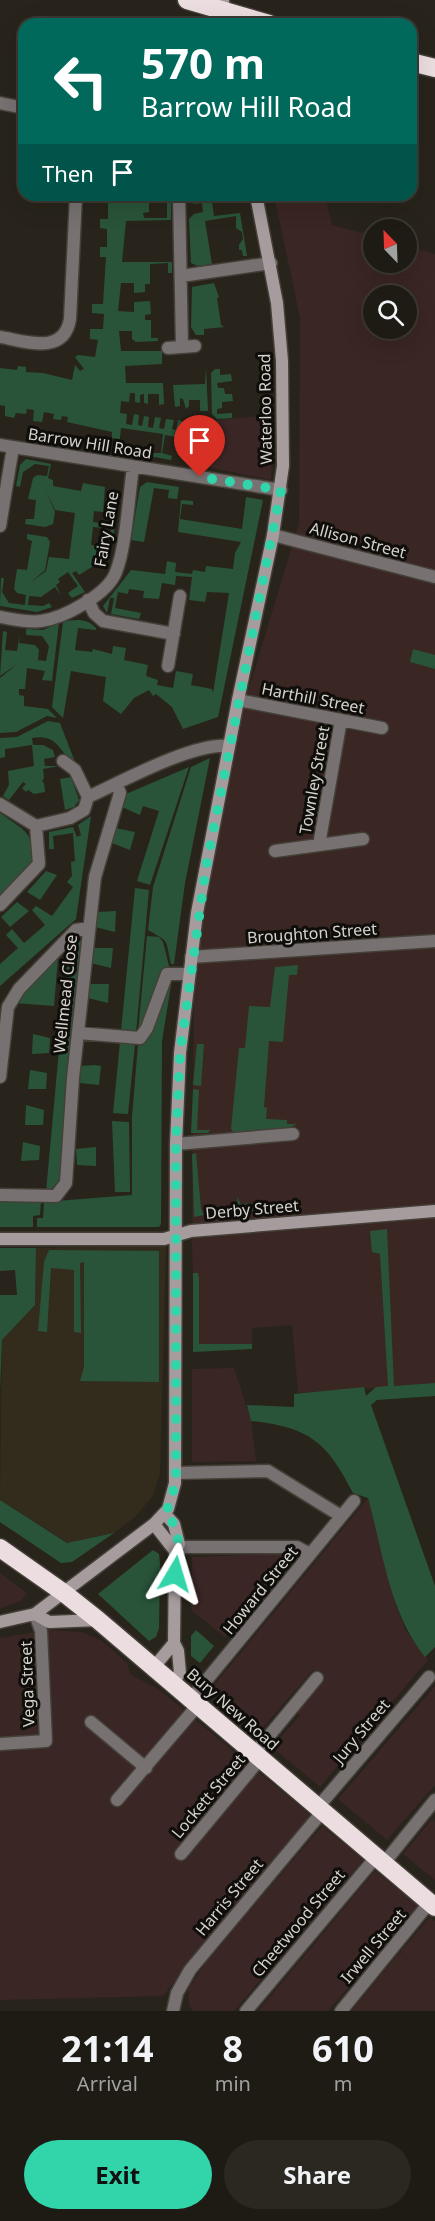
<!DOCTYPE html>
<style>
body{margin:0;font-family:"Noto Sans",sans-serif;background:#2b2822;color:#f1f3f6;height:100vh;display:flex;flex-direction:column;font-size:22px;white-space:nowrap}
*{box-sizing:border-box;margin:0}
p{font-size:20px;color:#a1a1a0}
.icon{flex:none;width:33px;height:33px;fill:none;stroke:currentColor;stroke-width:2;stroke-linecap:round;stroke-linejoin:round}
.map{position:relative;height:2011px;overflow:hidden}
.drawer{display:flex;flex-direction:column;background:#1e1b14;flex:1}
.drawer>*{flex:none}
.guide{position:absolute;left:18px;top:18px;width:399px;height:183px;border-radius:18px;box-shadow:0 6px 24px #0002,0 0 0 2px #3c3934;background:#00695c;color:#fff;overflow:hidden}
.needle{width:39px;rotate:337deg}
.tools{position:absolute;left:363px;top:219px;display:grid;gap:12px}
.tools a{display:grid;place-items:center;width:54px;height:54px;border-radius:50%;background:#1e1b14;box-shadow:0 6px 24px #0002,0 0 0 2px #3c3934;font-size:30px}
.pin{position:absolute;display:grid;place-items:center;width:51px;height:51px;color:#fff;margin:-62px -26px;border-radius:50% 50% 50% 0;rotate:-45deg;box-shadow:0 0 6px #0007}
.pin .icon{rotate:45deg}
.me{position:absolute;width:66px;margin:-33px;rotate:7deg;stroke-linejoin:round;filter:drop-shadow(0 0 4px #0008)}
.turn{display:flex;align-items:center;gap:21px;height:126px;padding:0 24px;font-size:27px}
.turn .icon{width:78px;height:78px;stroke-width:2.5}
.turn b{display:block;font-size:42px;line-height:51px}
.then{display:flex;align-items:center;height:57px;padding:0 24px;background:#0003;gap:12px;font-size:22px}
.eta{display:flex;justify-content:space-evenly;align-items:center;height:102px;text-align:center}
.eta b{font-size:36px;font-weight:700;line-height:42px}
.action{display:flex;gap:12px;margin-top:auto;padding:12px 24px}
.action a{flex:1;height:69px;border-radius:36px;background:#32d4a9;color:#111;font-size:24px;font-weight:700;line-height:69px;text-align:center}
.action a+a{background:#2b2822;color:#f1f3f6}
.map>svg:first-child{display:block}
</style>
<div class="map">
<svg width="435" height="2011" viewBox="0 0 435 2011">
<rect width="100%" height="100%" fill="#28241b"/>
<path fill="#3a2625" d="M273 415 271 480 208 467 207 421Z
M234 1368 251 1420 256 1461 192 1462V1369Z
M368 1498 395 1602 406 1631 428 1660 320 1787 272 1747 300 1715 297 1712 324 1679 313 1670 259 1732 210 1690Z
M290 1553 293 1555 225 1637 191 1610 192 1557Z
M0 1573 27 1593 21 1601 0 1608Z
M48 1630 81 1632 101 1640 127 1663 130 1674 160 1690 310 1815 163 1996 0 2000V1638Z
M435 1686V1785L387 1840 338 1799Z
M432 1819 435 1822V1880L403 1854Z
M322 1826 363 1860 234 2011H193L189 2005 188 1989 207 1961Z
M375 1871 418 1906 328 2011H258Z
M430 1917 435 1921V1981L400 1952Z"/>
<path fill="#3a2623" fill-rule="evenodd" d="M274 195H325L332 225 373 236 374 262H406L407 246 435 254V1384L298 1393 292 1325 252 1328V1344L196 1345 192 1246 194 968 238 724 299 523 300 318ZM374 296H406V328H374Z
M400 1952 435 1981V2011H351Z"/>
<path fill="#332c1d" d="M166 1245 160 1474 152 1497 136 1516 114 1533 68 1543 0 1500 2 1340 35 1305 36 1248Z"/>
<path fill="#295439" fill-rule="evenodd" d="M101 195H148L149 197 171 195V220L126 221 122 262H172V273H168V263L150 264V284H145V292L134 293V283H121L118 311 134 312V302L150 301 151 314 145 315V320H151V338H158V341L136 342 132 339V331H119L121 351H162V364L125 366 126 383H163L164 404 159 405V394H148V404L144 403V394L140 395V403L135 402V393H130L129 402 121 401 120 413 127 414 126 424 132 425 134 414 139 415 138 425 142 426 144 416 149 417 148 427 153 428 155 417 161 418 159 428 164 429 166 419 174 420 172 429 176 430 178 420 182 421 181 430 186 431 188 422H192L191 430 197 431 199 423 207 424V460H204L205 442 165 435 162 453 172 456 171 460 149 456V453H161L163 434 121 428 119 446H116L117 439 112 438V432L67 422 68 417 62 416 61 420 53 419 54 414 44 412 42 422 33 421 34 410 27 409 26 414 16 413 14 418 5 416V406L0 405V368L17 370 18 366 26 367V372L43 373 72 380 75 365 80 371 84 369 75 357 78 355 95 357 98 340 90 339V329H103L104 314 92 313V304H103L106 257H100V247H107V229L100 228V219H108V199H101ZM149 199H167V218H144L143 213 149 212Z
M190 195H211L214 216 240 213 247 256H243L242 250H239V245L243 239 242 232 236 228V216L205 221 212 264 198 266 191 263 189 219 194 214 203 212 202 203 194 204 189 201Z
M214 283 219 297 217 298 221 325 224 327 204 329V335H196L191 327 192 287Z
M206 367 208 411H200V400H189V406L186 409 183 399 180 398V406L175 407 173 385 205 384Z
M215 369H220V375L231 374 232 381 217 383 218 388H224L225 394H232L233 401 222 402V408L217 409V414L232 413V418L217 419 212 414 211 373Z
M26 459 51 464 48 478 53 480V486L81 491 83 483 105 487 103 512 94 511 93 522 111 525 113 513 117 514 111 550 97 548 95 565 79 575 76 571 72 573 85 592 72 598 68 593 78 586 68 572 58 579 60 582 56 585 61 596 55 587 41 597 29 596 28 605 43 606 49 603 52 607 37 612 0 606 1 578H4L2 592 9 603 25 605 26 595 17 593 14 589 17 569 27 570 32 541 27 539V534L47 537 50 542 45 570 30 583 46 571 49 557 69 559 75 513 55 510 46 491 55 512 53 524 45 527 25 524 26 519H34L36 500 28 499 33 478 37 475 47 476 49 466 35 464 23 472 20 487 16 486 20 465ZM93 527 112 529 109 533V548L91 545Z
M147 482 179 487 177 499 168 498 169 490 154 488 144 542 131 540 140 487Z
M246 497 263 500 218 717 183 729 172 707 156 694 153 696 149 690 134 698 121 714 103 701 106 677 71 671 63 718 52 707 63 622C75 619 87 618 96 628V630L78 628 75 650 92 652 93 649 112 654 113 646 126 648 124 660 148 665 146 676 158 680 157 685 173 688 176 671 193 674 191 685 212 689 213 693 229 593 207 592 205 602 189 600 192 577 176 576 175 585 162 583 159 599 143 598 144 591 129 589 128 594 118 592 115 608 141 613 139 619 111 614 114 598H110L107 613 103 606 131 570 165 574 167 561 176 563 175 572 192 574 193 570 205 572 206 566 233 569 235 553 241 542 178 532 181 500 193 501V505L182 504 180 519 242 529Z
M59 623 52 681 42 680 45 671 27 668 25 689H19V695L24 696V706L48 709 57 718 47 716 16 732 0 733V678L17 664 0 676 3 631 7 632 5 650 17 651 20 633 19 643 35 645 39 650 38 660 46 661 49 646 42 636 26 635V629L43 630Z
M413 649 435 655V669L410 662Z
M48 721 60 723 75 762C57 752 59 733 32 738L33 745H43L53 750 55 757 44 759 45 766H59L43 769 44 778 42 781 44 783 45 792 34 794 28 790 26 792 22 788 26 784 23 782 9 800 3 796 9 785 8 771 34 766 32 745 5 749V757L0 758V738L17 737Z
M210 758 185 883 174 964H171C165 937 170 943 148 930L153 887 191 767Z
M189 767 150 885 137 881 159 811 143 806 140 815 122 807 126 794Z
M71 777 79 800 74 807 65 810 60 779Z
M0 813C26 832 33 830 33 864L0 898Z
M91 816 76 919 0 986V964L18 948 6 935 12 929 24 943 45 925 32 910 36 906 52 916 73 887 67 882 72 876 71 862 75 861 73 833 53 836 54 849H49V832L73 827 77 837 81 835 78 825Z
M115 828 135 832 130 850 112 843Z
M46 871 57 875 40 900 27 892Z
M135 888 149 890 136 1033 121 1031Z
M17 902 29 911 10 927 1 917Z
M116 911 115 932 95 927 97 912Z
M147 936 159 937 163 942 169 966 138 1032Z
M75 939 81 941V953L60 1179 51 1190 46 1192 67 962 70 944Z
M93 948H113L111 968 91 963Z
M58 958 54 1006 14 1003Z
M298 965 297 975H289L283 1042 269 1041 264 1107 267 1108 266 1119 287 1120V1124H297L286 1129 234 1133 231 1129 239 1048H245L249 1006 270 1007 275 967Z
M172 979 162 1041 161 1224 159 1227H37V1218H43L44 1202 132 1195V1117L138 1044 152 1032Z
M90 984H109L108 1003 88 998Z
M33 1034 50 1038 49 1053 32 1054Z
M120 1042 135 1044 128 1114 113 1113Z
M197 1044H204L201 1086 193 1085Z
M94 1065 101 1066 99 1085 80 1083 81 1066Z
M30 1070 47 1073 46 1089H28Z
M193 1089 199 1090 197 1130H210L208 1133H191Z
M26 1105 44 1110 43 1125H25Z
M112 1121 129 1122 130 1192H115Z
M23 1142 40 1146 39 1160 21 1161Z
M96 1147V1166L77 1165 76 1149Z
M196 1153 201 1209 204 1215 194 1217 192 1154Z
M237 1197 241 1204 270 1202 271 1210 208 1215V1209L238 1206Z
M0 1202H41L40 1215 33 1216V1227H0Z
M387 1229 394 1386 435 1383V1396L377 1400 371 1405 435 1586V1647L425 1657C389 1612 383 1552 368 1498L353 1493C327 1442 309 1427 251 1421L247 1405 294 1407V1394L364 1387 366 1396 376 1387 388 1386 380 1254 372 1252 370 1231Z
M0 1248H36L35 1305 2 1340 0 1391V1295H17L15 1270 0 1271Z
M49 1250 159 1251V1382L80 1381 84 1367V1262L80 1263 81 1333 74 1332V1270L51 1268 47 1332 38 1331 44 1262Z
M193 1273H198L199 1278V1344H252V1349L193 1352Z
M0 1500 67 1543 114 1533 72 1562 61 1563 0 1522Z
M153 1550 159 1554 160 1564 159 1628 156 1637 149 1641 98 1594Z
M196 1630 214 1646 200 1663 191 1656V1636Z"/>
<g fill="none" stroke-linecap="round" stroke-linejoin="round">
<defs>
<path id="street" d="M0 103 24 108
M179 195 182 347
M181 276 271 263
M0 337C25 341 64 356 70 319L76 195
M168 348 195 346
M0 445 281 490
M0 526 13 447
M273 535 435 577
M88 600 94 613 103 621 174 634
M0 617C13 619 28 623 41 621 64 618 108 594 116 572 126 547 129 495 133 467
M168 666 180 596
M238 700 382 728
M63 761 75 770 88 797
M0 804 36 826 70 818 84 810 88 797C123 781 194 742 229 746
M319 845 341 720
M275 851 363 839
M0 905 39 864 36 826
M191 957 435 941
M78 1033 140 1038 147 1028 167 974H189
M0 1077 8 1007 19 989 76 930 89 928
M176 1144 293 1134
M0 1195 56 1196 66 1183 73 1078 95 877 120 793 117 784
M176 1473 268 1471 341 1516
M175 1551 184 1547H297L310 1554
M191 1699 354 1501
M91 1722 146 1768
M0 1744 46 1741 41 1631 35 1614
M254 1754 317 1678
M117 1800 198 1705
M318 1807 429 1677
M181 1854 260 1759
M384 1863 435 1800
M173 2011 177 1993 190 1970 323 1811
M246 2011 376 1857
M341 2011 430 1902"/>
<path id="secondary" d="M223 0 225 24
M0 1239H164L191 1231 435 1211
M165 1514 174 1524 179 1544 175 1551 174 1643 178 1651 180 1673 172 1683
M154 1524 175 1551
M35 1614 49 1622 98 1620
M0 1622 35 1614 154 1524 168 1509 175 1483 176 1144 180 1053 197 913 238 700 273 535 283 466 282 361 277 303 256 195
M154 1667 174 1643"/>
<path id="highway" d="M187 0 269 24
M411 62 435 68
M0 1548 64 1593 98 1620 435 1907"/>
</defs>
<use href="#street" stroke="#444038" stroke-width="15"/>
<use href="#secondary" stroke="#444038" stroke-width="15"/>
<use href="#highway" stroke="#444038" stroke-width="21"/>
<use href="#street" stroke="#777172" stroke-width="12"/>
<use href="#secondary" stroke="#a69c9e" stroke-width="12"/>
<use href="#highway" stroke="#ecdde0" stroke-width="18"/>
</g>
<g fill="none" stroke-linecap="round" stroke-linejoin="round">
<path stroke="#32d4a9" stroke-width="10" stroke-dasharray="0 18" d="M175 1574V1551L179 1544 174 1524 165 1514 172 1498 176 1473V1144L180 1053 206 867 281 490 200 477"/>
</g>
<g text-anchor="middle" stroke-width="6" stroke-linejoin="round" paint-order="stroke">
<g font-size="16" fill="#d6d3ce" stroke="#0f0e0a">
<text transform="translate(265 409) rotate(-91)" y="6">Waterloo Road</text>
<text transform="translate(90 443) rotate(9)" y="6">Barrow Hill Road</text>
<text transform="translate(106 529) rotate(-80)" y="6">Fairy Lane</text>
<text transform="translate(358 540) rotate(15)" y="6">Allison Street</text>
<text transform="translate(313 698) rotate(11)" y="6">Harthill Street</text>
<text transform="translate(314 780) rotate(-80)" y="6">Townley Street</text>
<text transform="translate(312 933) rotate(-4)" y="6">Broughton Street</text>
<text transform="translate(65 994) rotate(-84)" y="6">Wellmead Close</text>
<text transform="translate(252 1209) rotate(-5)" y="6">Derby Street</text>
<text transform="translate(260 1590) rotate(-51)" y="6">Howard Street</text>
<text transform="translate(27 1684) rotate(-92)" y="6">Vega Street</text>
<text transform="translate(233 1709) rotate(41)" y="6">Bury New Road</text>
<text transform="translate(361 1731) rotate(-50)" y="6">Jury Street</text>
<text transform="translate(208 1796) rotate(-50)" y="6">Lockett Street</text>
<text transform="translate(229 1897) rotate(-50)" y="6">Harris Street</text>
<text transform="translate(298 1923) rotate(-50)" y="6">Cheetwood Street</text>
<text transform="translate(373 1946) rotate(-50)" y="6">Irwell Street</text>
</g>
</g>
</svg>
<div class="tools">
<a><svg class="needle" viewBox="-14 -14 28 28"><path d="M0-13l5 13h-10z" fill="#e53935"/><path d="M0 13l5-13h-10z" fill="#a1a1a0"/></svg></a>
<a><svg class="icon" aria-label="search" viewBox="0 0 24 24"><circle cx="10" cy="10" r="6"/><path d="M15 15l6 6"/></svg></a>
</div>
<div class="pin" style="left:200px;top:477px;background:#d93025"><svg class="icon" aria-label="arrive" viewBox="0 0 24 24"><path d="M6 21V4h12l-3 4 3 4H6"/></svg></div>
<svg class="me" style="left:175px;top:1574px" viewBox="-20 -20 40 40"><path d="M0-17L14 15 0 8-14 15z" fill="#32d4a9" stroke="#fff" stroke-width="4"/></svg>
<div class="guide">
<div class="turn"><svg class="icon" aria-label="left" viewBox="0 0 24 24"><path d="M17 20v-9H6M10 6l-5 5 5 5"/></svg><div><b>570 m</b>Barrow Hill Road</div></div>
<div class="then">Then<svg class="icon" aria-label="arrive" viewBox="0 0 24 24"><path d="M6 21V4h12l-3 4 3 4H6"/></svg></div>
</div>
</div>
<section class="drawer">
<div class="eta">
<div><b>21:14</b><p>Arrival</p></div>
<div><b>8</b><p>min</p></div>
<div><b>610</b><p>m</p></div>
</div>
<div class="action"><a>Exit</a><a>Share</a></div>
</section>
